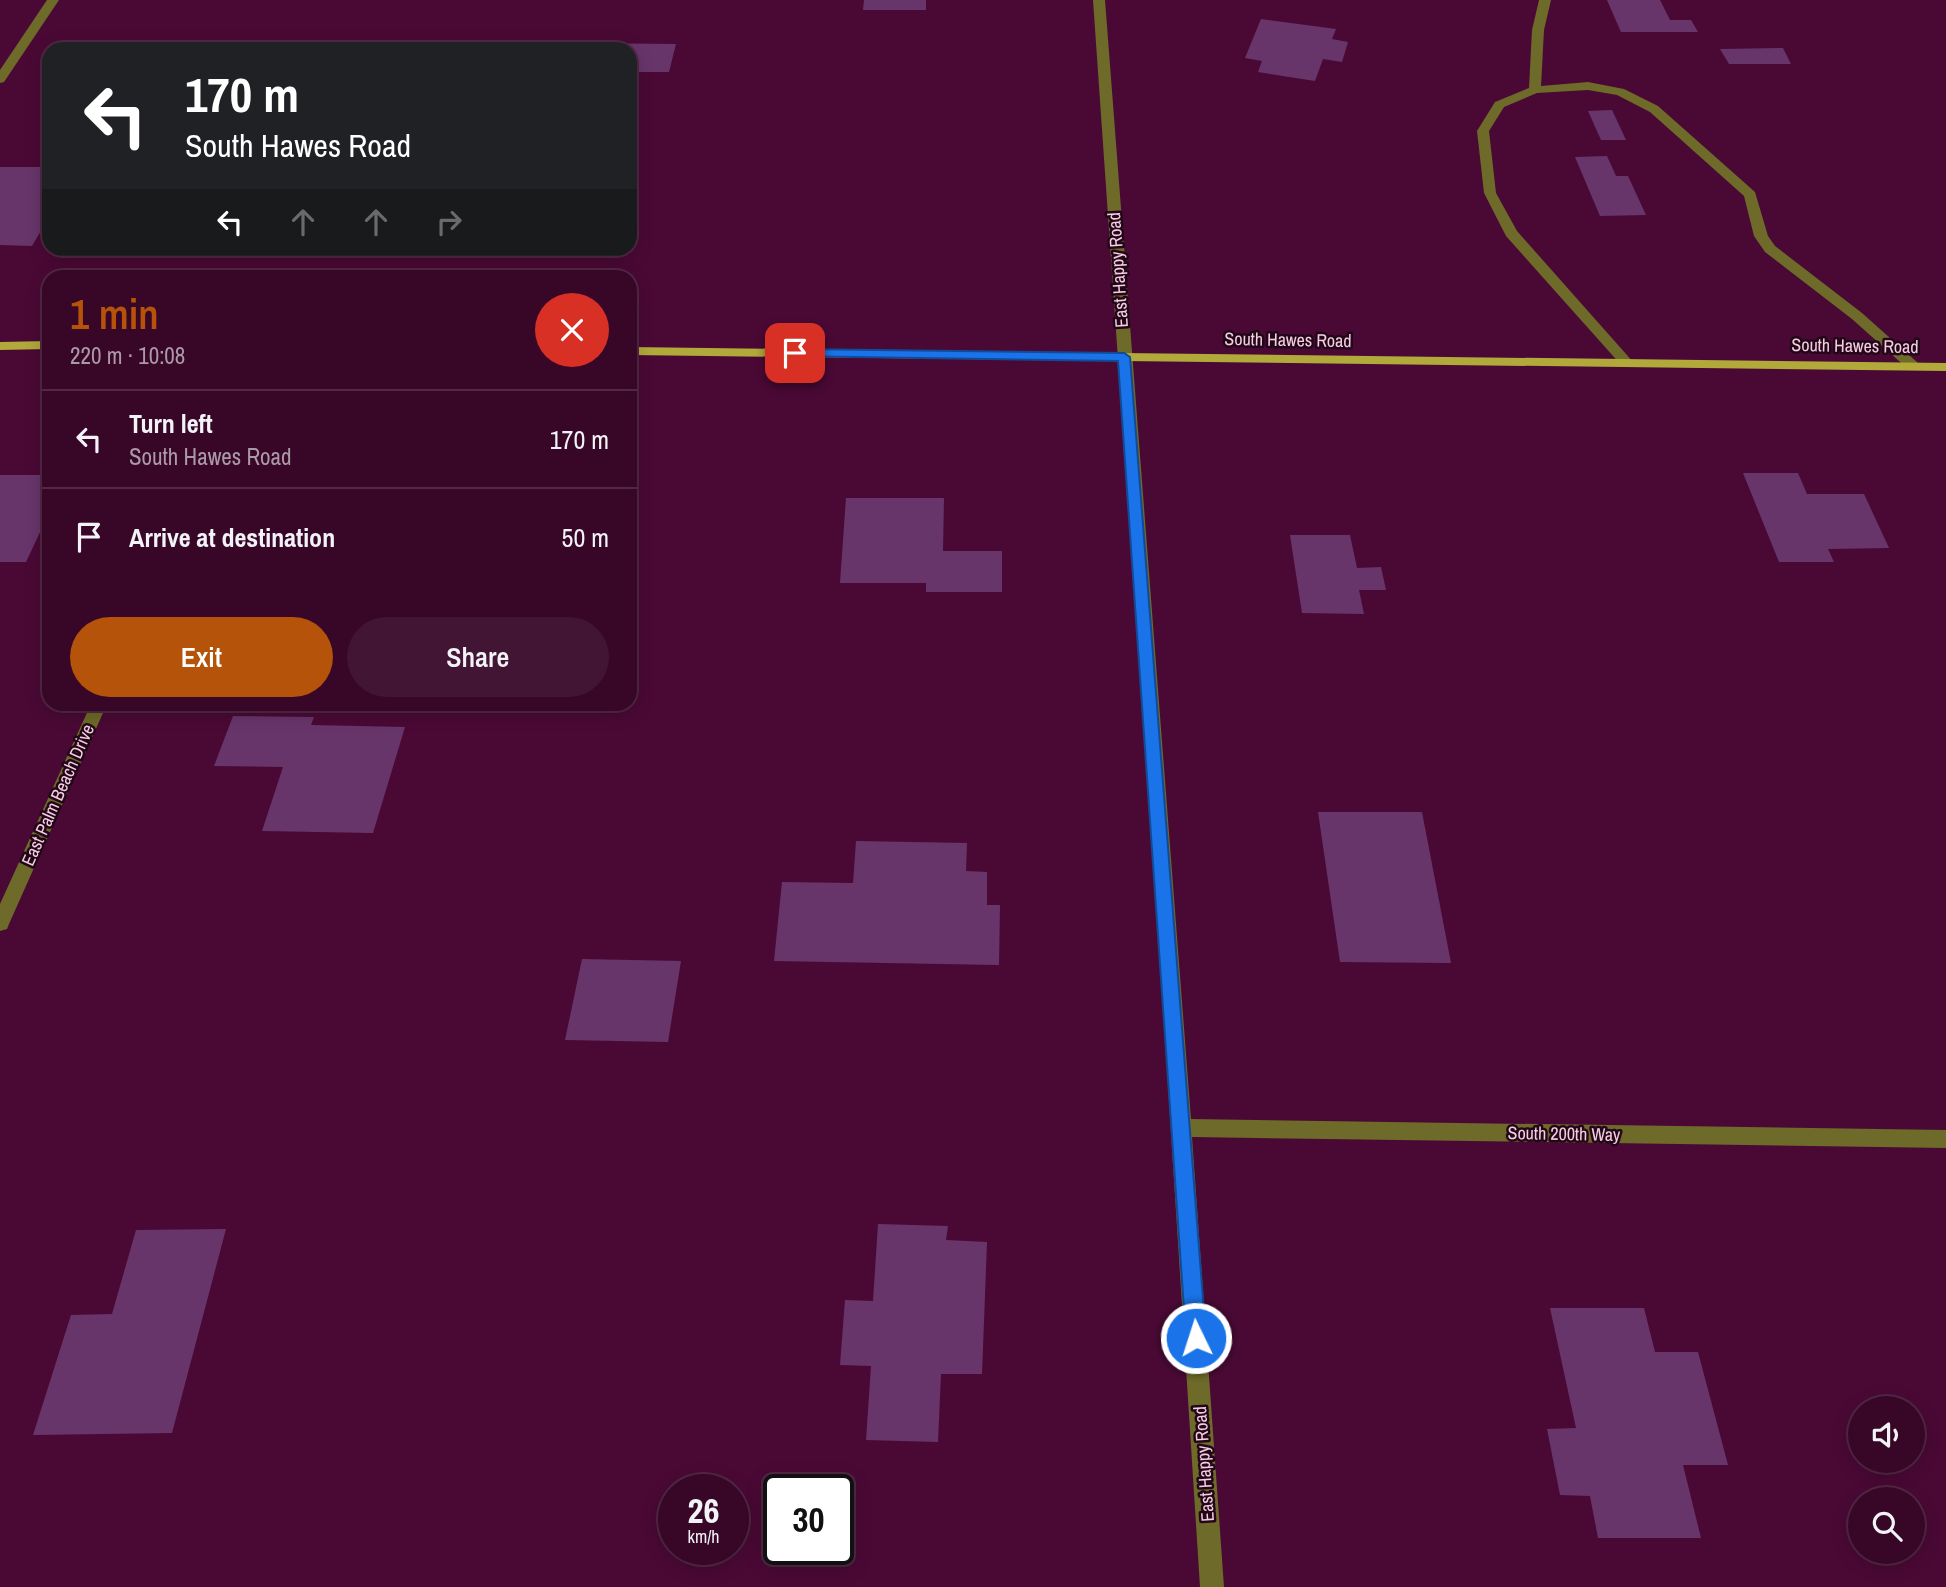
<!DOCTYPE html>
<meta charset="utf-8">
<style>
body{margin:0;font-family:"Archivo Narrow",sans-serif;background:#431534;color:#f1f3f6;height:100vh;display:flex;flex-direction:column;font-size:26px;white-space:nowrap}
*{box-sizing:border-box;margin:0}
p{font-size:23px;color:#ab99a8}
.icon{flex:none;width:38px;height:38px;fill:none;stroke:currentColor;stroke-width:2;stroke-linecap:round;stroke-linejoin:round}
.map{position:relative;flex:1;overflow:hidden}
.drawer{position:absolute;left:42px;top:270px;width:595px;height:441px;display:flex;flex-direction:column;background:#380728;border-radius:21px;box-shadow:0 4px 18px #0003,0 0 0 2px #522845}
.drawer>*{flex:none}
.banner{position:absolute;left:42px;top:42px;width:595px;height:214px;border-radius:21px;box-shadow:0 4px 18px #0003,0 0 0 2px #522845;background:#202124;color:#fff;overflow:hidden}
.buttons{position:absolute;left:1848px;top:1396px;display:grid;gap:14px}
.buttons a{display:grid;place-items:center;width:77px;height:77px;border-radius:50%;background:#380728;box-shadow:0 4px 18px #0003,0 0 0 2px #522845;font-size:35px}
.speed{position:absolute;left:658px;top:1474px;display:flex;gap:14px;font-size:35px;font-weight:700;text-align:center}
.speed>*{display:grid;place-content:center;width:91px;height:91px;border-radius:50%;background:#380728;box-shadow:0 4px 18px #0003,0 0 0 2px #522845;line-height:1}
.speed small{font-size:18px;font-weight:400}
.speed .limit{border:4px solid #111;border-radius:10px;background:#fff;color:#111}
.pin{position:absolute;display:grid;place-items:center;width:60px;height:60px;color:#fff;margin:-30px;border-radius:14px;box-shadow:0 4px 10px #0006}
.me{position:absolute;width:77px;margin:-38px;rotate:356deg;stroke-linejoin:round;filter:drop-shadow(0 0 5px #0008)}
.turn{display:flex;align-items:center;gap:24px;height:147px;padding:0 28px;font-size:32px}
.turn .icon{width:91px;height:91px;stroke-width:2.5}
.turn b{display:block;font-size:49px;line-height:60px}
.lanes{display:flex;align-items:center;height:66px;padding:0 28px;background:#0003;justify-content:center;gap:35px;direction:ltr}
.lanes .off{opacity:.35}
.round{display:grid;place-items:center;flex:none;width:74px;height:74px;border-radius:37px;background:#431534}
.headline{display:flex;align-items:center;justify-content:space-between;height:119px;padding:0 28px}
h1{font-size:42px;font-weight:600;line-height:52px;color:#b45309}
.action{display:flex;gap:14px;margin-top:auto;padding:14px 28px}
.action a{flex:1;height:80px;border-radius:42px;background:#b45309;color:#fff;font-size:28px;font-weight:600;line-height:80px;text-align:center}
.action a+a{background:#431534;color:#f1f3f6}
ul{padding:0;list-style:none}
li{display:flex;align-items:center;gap:21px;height:98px;padding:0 28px;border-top:2px solid #522845}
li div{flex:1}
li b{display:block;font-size:26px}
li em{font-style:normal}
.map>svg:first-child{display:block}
</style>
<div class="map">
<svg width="1946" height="1587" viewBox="0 0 1946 1587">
<rect width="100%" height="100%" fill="#4a0935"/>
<path fill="#68356b" d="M864 0H926V10H863Z
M1607 0H1660L1670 20H1691L1698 32H1621Z
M1261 19 1336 29 1332 39 1348 42 1342 62 1323 59 1315 81 1258 72 1262 61 1245 58Z
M315 40 676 44 669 72H630V49H311Z
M123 41H193L189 49H119Z
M1783 48 1791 64H1729L1720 49Z
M1612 110 1626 140H1601L1588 111Z
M1607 156 1616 176H1628L1646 215 1600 216 1575 157Z
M0 167H49V217L32 246 0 245Z
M1743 473H1798L1807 494H1864L1889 548 1828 549 1834 562H1779Z
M0 475H49V487L40 505H49V513L26 562H0Z
M846 498H944L943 551H1002V592H926V583H840Z
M1290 535H1350L1357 568 1381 567 1386 590H1359L1364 614 1302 613Z
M233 716 314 717 311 725 405 727 373 833 262 831 283 767 214 766Z
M1318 812H1422L1451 963 1340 962Z
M856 841 967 843 966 871 987 872V905H1000L999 965 774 961 782 882 853 883Z
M582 959 681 961 668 1042 565 1040Z
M878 1224 948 1226 946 1240 987 1242 982 1374H941L938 1442 866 1440 871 1366 840 1365 845 1300 873 1301Z
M226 1229 172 1433 33 1435 71 1315 112 1314 136 1230Z
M1550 1308H1644L1655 1352H1698L1728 1465H1683L1701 1538H1598L1590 1496 1560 1495 1547 1429 1576 1428Z"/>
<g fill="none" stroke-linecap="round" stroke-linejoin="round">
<path fill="#6e6a29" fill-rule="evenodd" d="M47 0H59L4 82 0 83V70Z
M1093 0H1105L1191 1119 1946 1130V1148L1192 1137 1224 1587H1200L1162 992Z
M1539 0H1551L1544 30 1541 86 1588 82 1624 89 1658 106 1755 192 1768 236 1775 246 1862 313 1918 363V369H1908L1852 319 1765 252 1754 236 1744 196 1650 112 1617 95 1588 90 1537 93 1504 107 1489 131 1496 193 1517 231 1634 363 1627 367 1622 366 1506 236 1484 193 1477 131 1495 102 1529 88 1532 30Z
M91 704H107L9 924 7 929 0 931V904Z"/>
<path fill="#b1a93a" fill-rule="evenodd" d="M49 341V349L0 350V342Z
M630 347 1946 363V371L630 355Z"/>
</g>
<path fill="#1a73e8" stroke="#114b97" stroke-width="2" d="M795 349 1124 353 1130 357 1206 1338 1203 1344 1196 1347 1189 1344 1186 1338 1118 361 790 356 788 353Z"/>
<g text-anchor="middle" stroke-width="5" stroke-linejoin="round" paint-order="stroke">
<g font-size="18" fill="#f6cde2" stroke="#210717">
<text transform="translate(1118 270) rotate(-94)" y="6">East Happy Road</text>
<text transform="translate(1288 340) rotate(1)" y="6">South Hawes Road</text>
<text transform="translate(1855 346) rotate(1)" y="6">South Hawes Road</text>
<text transform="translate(58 795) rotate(-66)" y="6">East Palm Beach Drive</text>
<text transform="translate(1564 1134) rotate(1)" y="6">South 200th Way</text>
<text transform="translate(1204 1464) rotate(-94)" y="6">East Happy Road</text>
</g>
</g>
</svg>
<div class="buttons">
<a><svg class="icon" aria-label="sound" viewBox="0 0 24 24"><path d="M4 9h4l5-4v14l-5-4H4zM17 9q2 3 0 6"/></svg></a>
<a><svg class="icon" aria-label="search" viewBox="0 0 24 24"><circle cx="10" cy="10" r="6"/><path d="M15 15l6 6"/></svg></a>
</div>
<div class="speed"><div>26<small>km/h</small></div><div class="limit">30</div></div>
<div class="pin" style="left:795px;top:353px;background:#d93025"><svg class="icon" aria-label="arrive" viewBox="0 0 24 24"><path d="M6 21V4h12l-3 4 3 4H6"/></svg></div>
<svg class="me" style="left:1196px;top:1338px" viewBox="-20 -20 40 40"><circle r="17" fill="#1a73e8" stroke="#fff" stroke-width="3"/><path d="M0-11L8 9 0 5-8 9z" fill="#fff"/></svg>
<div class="banner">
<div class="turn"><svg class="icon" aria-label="left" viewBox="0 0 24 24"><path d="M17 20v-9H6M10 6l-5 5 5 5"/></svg><div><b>170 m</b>South Hawes Road</div></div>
<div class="lanes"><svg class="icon" aria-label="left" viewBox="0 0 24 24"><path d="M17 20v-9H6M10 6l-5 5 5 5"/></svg><svg class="icon off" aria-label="ahead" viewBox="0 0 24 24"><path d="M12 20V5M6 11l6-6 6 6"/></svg><svg class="icon off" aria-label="ahead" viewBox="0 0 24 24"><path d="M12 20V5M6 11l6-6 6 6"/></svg><svg class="icon off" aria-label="right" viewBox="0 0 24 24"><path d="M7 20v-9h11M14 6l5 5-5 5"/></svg></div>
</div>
<section class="drawer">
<div class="headline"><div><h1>1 min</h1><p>220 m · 10:08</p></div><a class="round" style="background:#d93025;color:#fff"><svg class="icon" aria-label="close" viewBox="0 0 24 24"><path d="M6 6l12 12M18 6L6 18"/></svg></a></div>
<ul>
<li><svg class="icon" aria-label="left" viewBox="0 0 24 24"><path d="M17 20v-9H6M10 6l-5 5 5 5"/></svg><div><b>Turn left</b><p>South Hawes Road</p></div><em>170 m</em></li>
<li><svg class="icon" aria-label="arrive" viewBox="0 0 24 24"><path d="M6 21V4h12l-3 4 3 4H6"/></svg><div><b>Arrive at destination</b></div><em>50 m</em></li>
</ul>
<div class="action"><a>Exit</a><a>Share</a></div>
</section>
</div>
